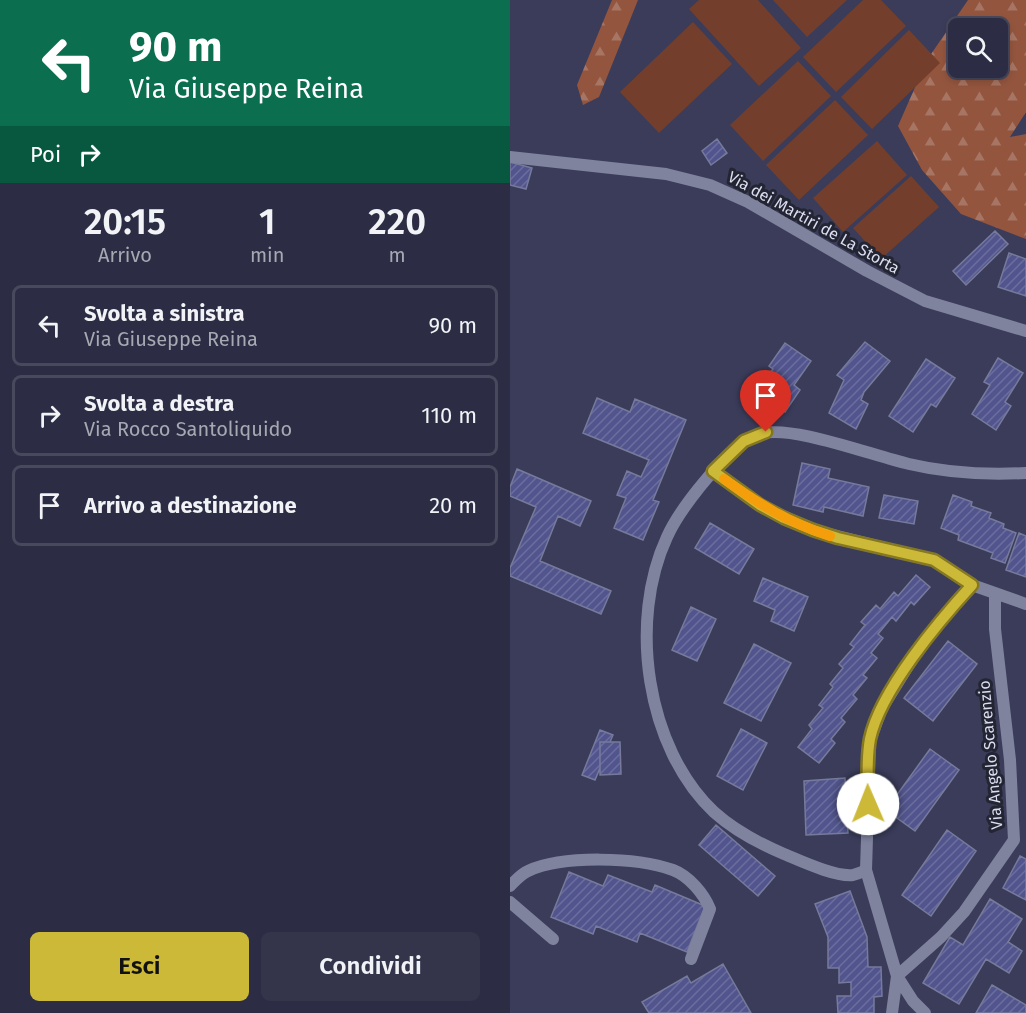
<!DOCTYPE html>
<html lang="it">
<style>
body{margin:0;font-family:"Fira Sans",sans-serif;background:#34354b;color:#f1f3f6;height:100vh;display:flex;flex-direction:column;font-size:22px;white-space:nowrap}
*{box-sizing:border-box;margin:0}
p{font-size:20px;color:#a6a8b2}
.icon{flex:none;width:33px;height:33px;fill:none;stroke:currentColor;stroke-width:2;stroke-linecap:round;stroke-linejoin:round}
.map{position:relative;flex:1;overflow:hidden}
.side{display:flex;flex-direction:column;background:#2c2d44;width:510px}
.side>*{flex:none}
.guide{background:#0b6e4f;color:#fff;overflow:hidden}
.buttons{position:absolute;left:438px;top:18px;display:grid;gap:12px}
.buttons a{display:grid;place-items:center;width:60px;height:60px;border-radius:9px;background:#2c2d44;box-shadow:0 3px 9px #0003,0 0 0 2px #48495d;font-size:30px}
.pin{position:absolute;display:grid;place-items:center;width:51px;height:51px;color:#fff;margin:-62px -26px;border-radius:50% 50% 50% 0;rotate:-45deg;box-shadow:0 0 6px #0007}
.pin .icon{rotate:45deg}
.me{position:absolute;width:66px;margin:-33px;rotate:359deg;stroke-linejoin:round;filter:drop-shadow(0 0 4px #0008)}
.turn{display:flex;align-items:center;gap:21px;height:126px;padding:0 30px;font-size:27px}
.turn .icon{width:78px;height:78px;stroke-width:2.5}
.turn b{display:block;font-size:42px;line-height:51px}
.then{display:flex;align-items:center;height:57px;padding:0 30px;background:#0003;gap:12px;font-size:22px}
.eta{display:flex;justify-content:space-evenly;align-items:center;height:102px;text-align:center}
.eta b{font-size:36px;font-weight:600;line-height:42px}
.primary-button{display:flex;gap:12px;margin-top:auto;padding:12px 30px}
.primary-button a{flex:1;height:69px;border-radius:9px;background:#cdb938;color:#111;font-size:24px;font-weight:600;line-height:69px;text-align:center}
.primary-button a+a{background:#34354b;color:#f1f3f6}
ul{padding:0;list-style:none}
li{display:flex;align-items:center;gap:18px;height:81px;margin:0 12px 9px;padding:0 18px;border:3px solid #48495d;border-radius:9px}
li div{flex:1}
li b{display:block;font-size:22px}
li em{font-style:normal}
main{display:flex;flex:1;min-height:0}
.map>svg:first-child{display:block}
</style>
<main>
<section class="side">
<div class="guide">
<div class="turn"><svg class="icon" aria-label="left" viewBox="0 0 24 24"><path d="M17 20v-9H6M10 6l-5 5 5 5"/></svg><div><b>90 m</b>Via Giuseppe Reina</div></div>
<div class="then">Poi<svg class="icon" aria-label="right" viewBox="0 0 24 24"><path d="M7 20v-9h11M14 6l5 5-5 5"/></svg></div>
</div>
<div class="eta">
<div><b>20:15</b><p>Arrivo</p></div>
<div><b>1</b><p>min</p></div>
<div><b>220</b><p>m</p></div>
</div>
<ul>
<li><svg class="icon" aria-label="left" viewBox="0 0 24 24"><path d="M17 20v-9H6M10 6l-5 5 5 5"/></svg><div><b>Svolta a sinistra</b><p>Via Giuseppe Reina</p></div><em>90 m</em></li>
<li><svg class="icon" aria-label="right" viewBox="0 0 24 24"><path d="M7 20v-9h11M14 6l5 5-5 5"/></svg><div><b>Svolta a destra</b><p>Via Rocco Santoliquido</p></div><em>110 m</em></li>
<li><svg class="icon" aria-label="arrive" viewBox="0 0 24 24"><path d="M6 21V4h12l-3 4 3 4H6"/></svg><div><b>Arrivo a destinazione</b></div><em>20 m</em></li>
</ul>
<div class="primary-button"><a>Esci</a><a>Condividi</a></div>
</section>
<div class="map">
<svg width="516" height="1013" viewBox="0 0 516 1013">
<defs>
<pattern id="forest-firs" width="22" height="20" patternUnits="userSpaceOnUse" patternTransform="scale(1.5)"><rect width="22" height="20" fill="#93553e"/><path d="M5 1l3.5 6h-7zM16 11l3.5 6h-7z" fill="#a67564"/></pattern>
<pattern id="building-hatch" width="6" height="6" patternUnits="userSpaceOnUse" patternTransform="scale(1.5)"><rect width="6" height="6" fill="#52558d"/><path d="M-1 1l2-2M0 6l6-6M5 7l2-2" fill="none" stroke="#6a6d9d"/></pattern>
</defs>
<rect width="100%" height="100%" fill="#3a3c5a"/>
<path fill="url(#forest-firs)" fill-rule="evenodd" d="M102 0H128L89 97 73 105 67 85Z
M458 0H516V112L500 137 516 134V239L451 214 412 170 388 126 417 60ZM448 28H488V68H448Z"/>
<path fill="#733f2c" d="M189 0H248L291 48 249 86 179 9Z
M263 0H337L297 37Z
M353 0H371L396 26 326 92 293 57Z
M183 22 222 64 149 133 110 92Z
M399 30 430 63 362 129 331 97Z
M288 61 321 96 253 161 220 125Z
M325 100 358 135 289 200 256 165Z
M367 141 397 175 333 232 303 198Z
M401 176 429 207 371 259 343 228Z"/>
<path fill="url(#building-hatch)" stroke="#777a9b" stroke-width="1.5" d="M207 139 217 153 201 165 192 151Z
M0 162 22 168 16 189 0 185Z
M485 231 498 244 456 285 443 271Z
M499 253 516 259V296L488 287Z
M355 342 380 361 354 392 351 400 358 404 346 429 319 413 334 380 327 375Z
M275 343 301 361 284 385 290 390 275 412 246 393 263 369 259 366Z
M488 358 513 373 495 402 501 406 486 430 462 414 480 385 474 382Z
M416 359 445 378 426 407 421 404 403 432 379 416Z
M87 398 120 412 125 399 176 420 143 500 149 502 133 540 104 528 116 498 107 495 117 471 131 477 139 460 73 433Z
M292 463 320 469 318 478 359 487 353 516 314 507 313 512 283 505Z
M7 469 81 501 70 526 48 516 30 561 101 591 91 614 0 576V568L26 507 0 496V487Z
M374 495 408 501 404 524 369 518Z
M443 495 462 502 461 506 481 513 479 518 494 524 493 528 506 533 495 563 481 558 483 553 448 540 449 535 431 528Z
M200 523 244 549 229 574 185 548Z
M509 533 516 536V577L496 570Z
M406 575 420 587 404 605 401 602 386 621 382 617 368 634 373 638 361 653 367 658 353 675 357 678 343 695 347 699 331 718 335 722 321 739 325 743 309 763 288 747 302 729 299 725 313 708 309 705 323 687 320 684 333 668 329 664 344 647 340 644 355 625 351 622 366 605 370 609 384 592 388 596Z
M253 578 298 597 284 631 261 621 265 610 244 601Z
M181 607 206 619 187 661 162 650Z
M438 641 467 664 423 721 394 698Z
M244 644 281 663 251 721 214 703Z
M231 729 257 743 233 790 207 776Z
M90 730 103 735 100 742H90V768L85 780 72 775Z
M90 742H110L111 774 90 775Z
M420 749 449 770 405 831 376 810Z
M335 778 338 833 296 835 294 781Z
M206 825 265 876 248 896 189 845Z
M437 830 466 851 421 916 392 895Z
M510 856 516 859V900L493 888Z
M59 872 93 886 98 875 142 892 145 885 195 906 177 952 130 933 127 942 86 926 83 934 41 917Z
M340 891 357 937 358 967H371L372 996 364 997V1013H328L327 996H341V982L329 983V968H318V937L305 904Z
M480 899 512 919 498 942 512 951 499 973 476 959 449 1004 413 983 440 937 453 945Z
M213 964 241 1013H139L132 1002 177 976 181 983Z
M482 985 516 1005V1013H466Z"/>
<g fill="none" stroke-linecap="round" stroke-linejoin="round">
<path stroke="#80839e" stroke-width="12" d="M0 157 156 174 200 185 238 202 357 271 415 301 516 331
M203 471 250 505 303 530 424 560 462 585 516 604
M356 870C352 872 347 874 343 875 325 877 291 861 274 854 248 843 225 831 204 812 136 748 118 621 157 537 165 519 177 503 189 488 205 469 225 442 249 434 282 424 363 456 399 464 437 473 477 475 516 473
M0 886C5 881 11 874 18 871 53 855 126 857 163 870 179 876 194 894 200 909L181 959
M0 902 43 939
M387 976 431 937 454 912 504 840 500 760 485 629V595
M387 976 403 1001 415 1013
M382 1013 387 976 356 870 360 741 372 708 408 650 434 616 462 585"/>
</g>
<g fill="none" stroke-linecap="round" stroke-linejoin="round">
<defs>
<path id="route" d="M256 432 234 441 203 471 250 505 274 518 303 530 328 538 424 560 462 585C429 621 370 691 360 739 356 760 358 782 358 804"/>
</defs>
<use href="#route" stroke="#857824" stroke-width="15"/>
<use href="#route" stroke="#cdb938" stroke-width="10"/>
<path stroke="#f59e0b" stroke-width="10" d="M214 479C249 504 279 523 320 536"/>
</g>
<g text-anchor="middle" stroke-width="6" stroke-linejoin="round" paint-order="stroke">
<g font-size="16" fill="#dbddf0" stroke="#232532">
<text transform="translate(304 222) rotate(29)" y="6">Via dei Martiri de La Storta</text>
<text transform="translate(480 755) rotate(-95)" y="6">Via Angelo Scarenzio</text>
</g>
</g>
</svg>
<div class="buttons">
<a><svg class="icon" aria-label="search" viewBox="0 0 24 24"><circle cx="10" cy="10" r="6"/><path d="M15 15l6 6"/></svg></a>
</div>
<div class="pin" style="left:256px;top:432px;background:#d93025"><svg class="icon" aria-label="arrive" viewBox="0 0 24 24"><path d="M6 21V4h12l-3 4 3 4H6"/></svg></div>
<svg class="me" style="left:358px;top:804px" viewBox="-20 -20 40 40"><circle r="19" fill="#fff"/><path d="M0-13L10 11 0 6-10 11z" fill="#cdb938"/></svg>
</div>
</main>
